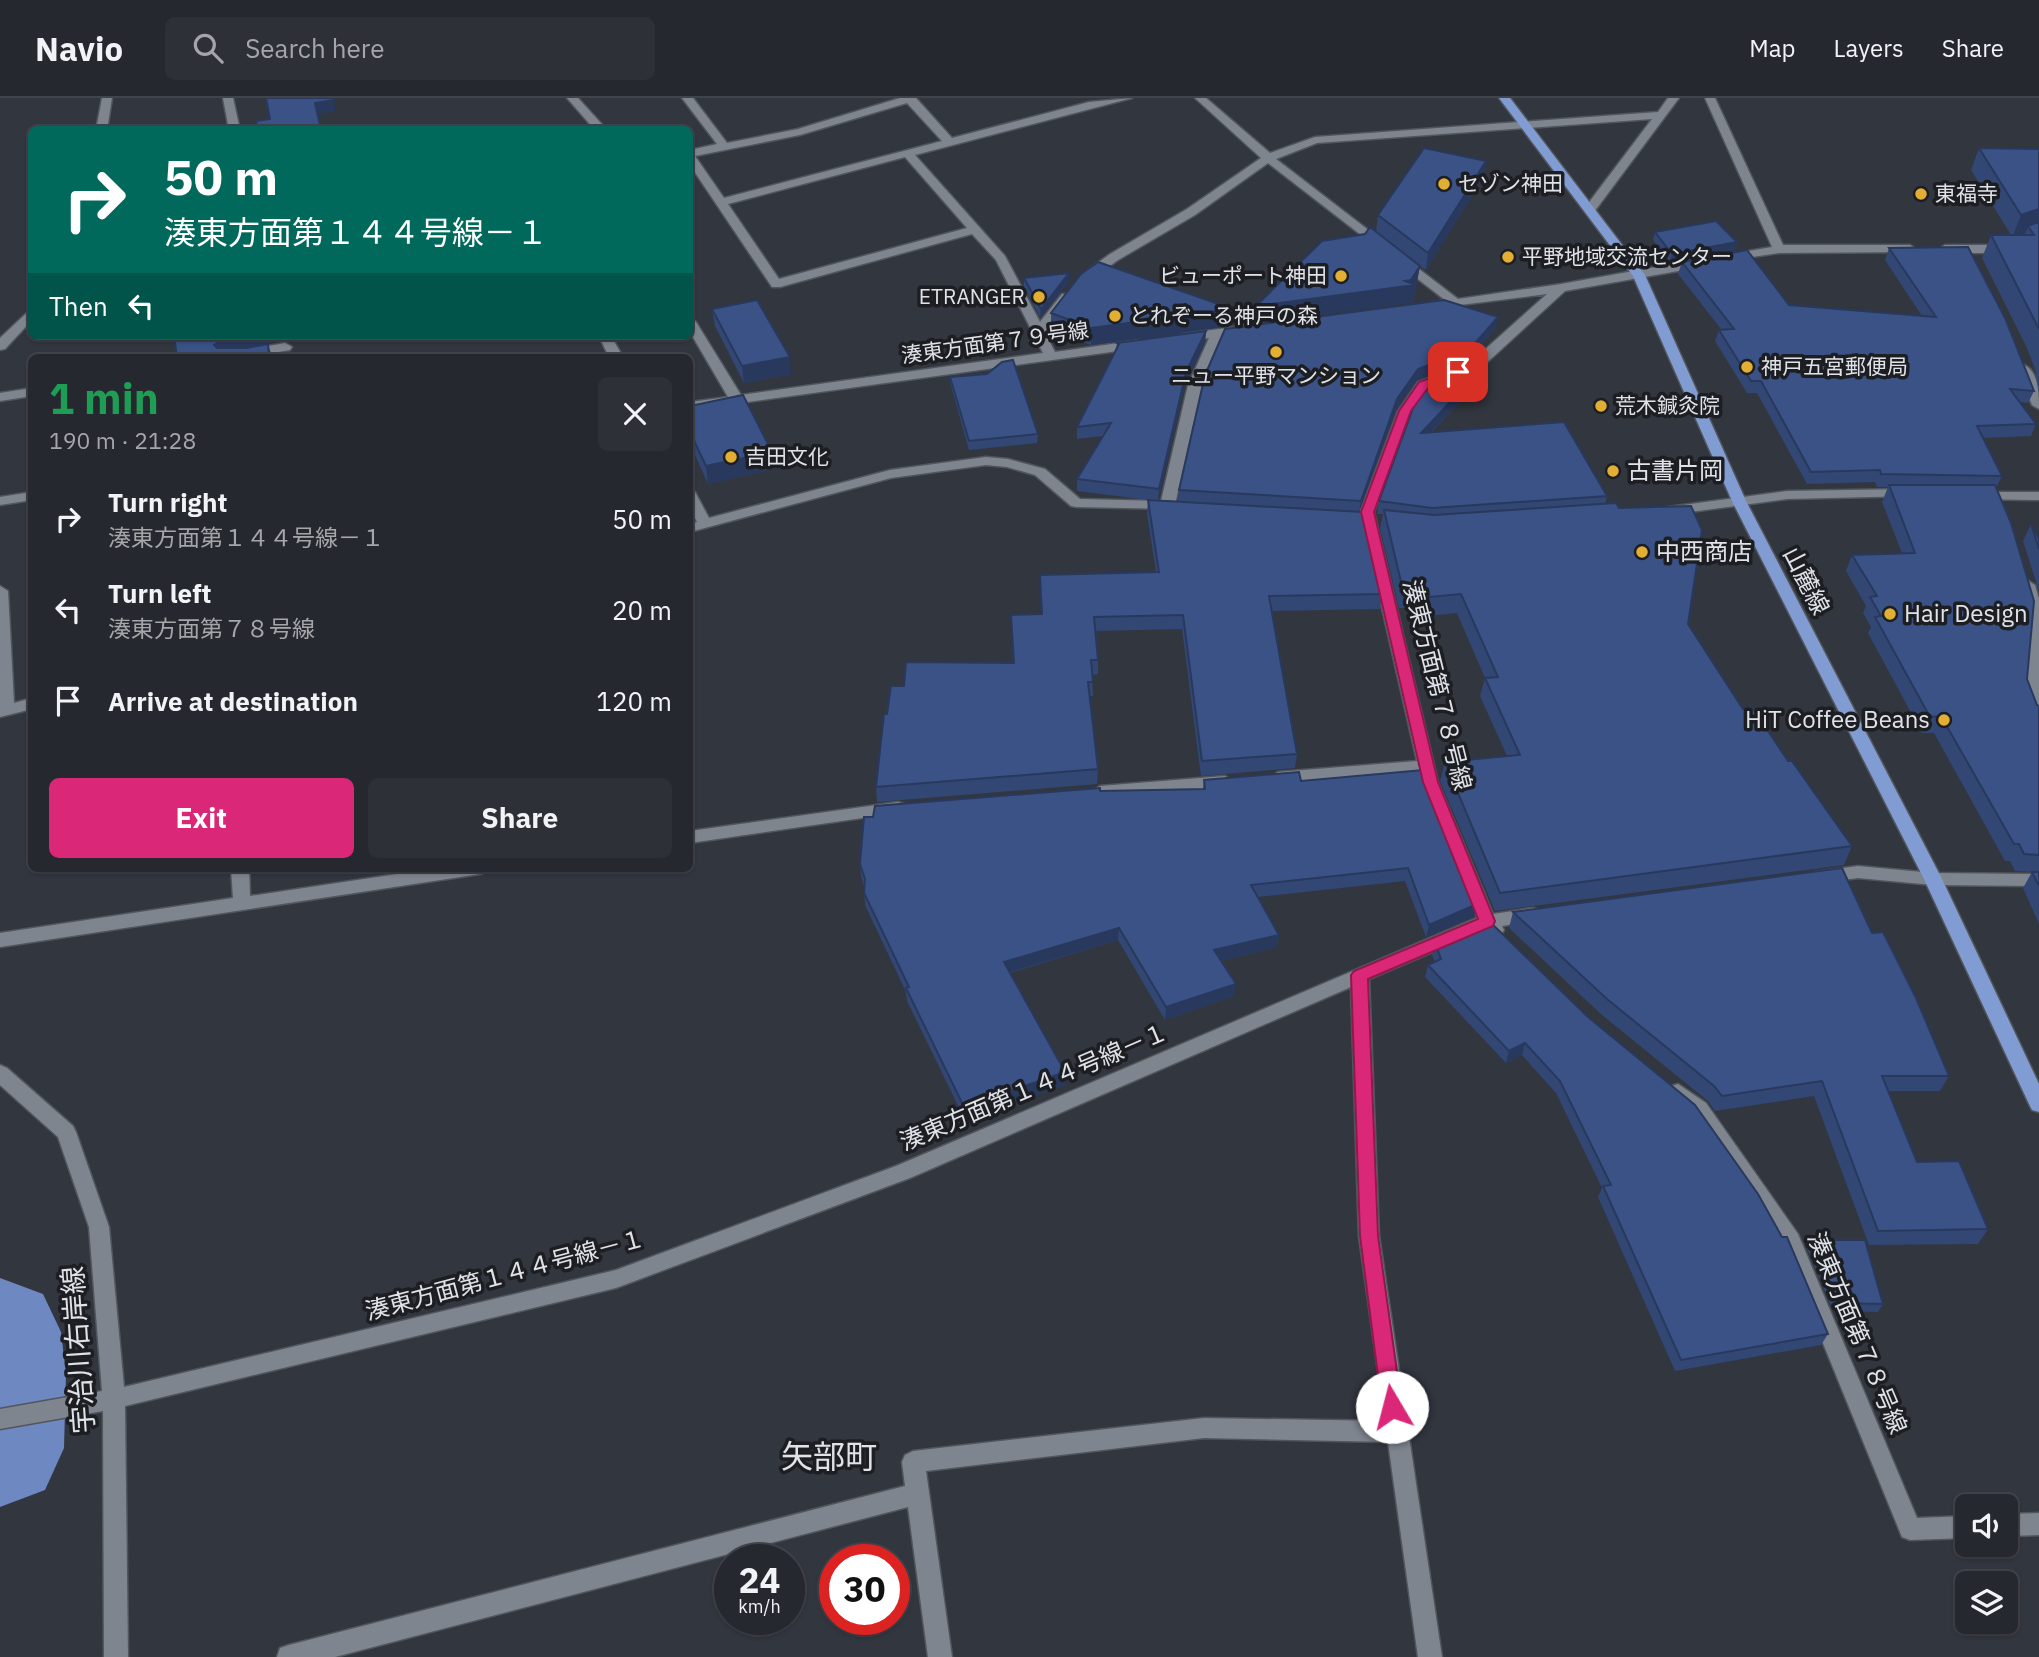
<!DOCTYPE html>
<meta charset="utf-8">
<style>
body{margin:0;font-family:"IBM Plex Sans","Noto Sans JP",sans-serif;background:#2e3037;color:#f1f3f6;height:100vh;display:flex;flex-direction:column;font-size:26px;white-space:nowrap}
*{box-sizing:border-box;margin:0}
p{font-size:23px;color:#a4a6aa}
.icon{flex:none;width:38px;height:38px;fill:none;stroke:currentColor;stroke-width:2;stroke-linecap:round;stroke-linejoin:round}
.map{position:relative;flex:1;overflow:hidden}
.side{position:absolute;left:28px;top:256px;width:665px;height:518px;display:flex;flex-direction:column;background:#26282f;border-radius:10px;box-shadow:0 2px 5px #0004,0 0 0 2px #42444b}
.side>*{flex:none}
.guide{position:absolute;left:28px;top:28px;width:665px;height:214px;border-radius:10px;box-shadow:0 2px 5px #0004,0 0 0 2px #42444b;background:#00695c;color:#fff;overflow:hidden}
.controls{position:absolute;left:1955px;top:1396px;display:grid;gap:14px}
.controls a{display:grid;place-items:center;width:63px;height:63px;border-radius:10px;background:#26282f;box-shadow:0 2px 5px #0004,0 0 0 2px #42444b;font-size:35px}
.speed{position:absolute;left:714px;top:1446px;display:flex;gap:14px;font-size:35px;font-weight:700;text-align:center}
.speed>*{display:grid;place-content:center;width:91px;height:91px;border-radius:50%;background:#26282f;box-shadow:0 2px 5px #0004,0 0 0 2px #42444b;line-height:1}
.speed small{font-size:18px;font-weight:400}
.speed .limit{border:10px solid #d22;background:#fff;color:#111}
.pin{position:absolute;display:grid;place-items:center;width:60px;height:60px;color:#fff;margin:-30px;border-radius:14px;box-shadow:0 4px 10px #0006}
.me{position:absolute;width:77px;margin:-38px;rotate:352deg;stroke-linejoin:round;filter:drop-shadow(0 0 5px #0008)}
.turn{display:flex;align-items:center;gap:24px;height:147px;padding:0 21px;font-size:32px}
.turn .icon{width:91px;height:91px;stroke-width:2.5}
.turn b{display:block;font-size:49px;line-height:60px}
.then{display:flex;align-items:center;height:66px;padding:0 21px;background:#0003;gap:14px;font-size:26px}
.round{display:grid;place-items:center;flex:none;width:74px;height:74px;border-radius:10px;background:#2e3037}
.overview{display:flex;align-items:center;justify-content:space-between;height:119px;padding:0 21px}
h1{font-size:42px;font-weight:800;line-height:52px;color:#1e9e55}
.primary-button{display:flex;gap:14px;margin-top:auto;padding:14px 21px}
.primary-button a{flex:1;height:80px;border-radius:10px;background:#db2777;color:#fff;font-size:28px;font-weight:800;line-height:80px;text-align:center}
.primary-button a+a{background:#2e3037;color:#f1f3f6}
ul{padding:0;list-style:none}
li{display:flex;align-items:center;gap:21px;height:91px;padding:0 21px}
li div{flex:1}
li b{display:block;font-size:26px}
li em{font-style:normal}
header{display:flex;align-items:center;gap:42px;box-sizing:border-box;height:98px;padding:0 35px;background:#26282f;border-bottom:2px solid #42444b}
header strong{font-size:33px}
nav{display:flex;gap:38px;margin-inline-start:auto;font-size:24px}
.search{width:490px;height:63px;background:#2e3037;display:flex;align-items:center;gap:18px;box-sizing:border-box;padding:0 24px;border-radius:10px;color:#a4a6aa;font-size:26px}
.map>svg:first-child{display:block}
</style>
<header>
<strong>Navio</strong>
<div class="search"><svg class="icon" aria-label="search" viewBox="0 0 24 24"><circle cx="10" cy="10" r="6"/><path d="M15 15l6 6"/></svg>Search here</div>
<nav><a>Map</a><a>Layers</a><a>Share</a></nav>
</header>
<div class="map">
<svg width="2039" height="1559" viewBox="0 0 2039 1559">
<rect width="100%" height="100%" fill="#32363f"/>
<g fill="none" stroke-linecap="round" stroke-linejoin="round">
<path fill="#6e89c2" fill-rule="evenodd" d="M0 1180 43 1196 61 1234 66 1276 64 1350 45 1392 0 1409Z"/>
<defs>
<path id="minor" d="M102 0H112L107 32H96Z
M223 0H233L240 32H229Z
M567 0H578L607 32H595Z
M682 0H693L727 45 798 31 900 0H916L952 40 1089 4 1132 0 915 57 1005 158 1040 224 1062 196H1070L1072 199 1045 235 1055 254 1140 242 1146 246 1140 250 690 312V304L728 299 690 234V220L696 224 741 297 1043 255 996 162 972 136 780 189H772L690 67V52L717 46ZM907 5 942 43 724 100 695 58 800 37ZM905 59 967 130 779 181 728 106Z
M1195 0H1206L1270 55 1315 39 1658 14 1668 0H1679L1594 114 1590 115 1584 111 1652 21 1317 45 1276 61 1458 201 1561 186 1701 161 1707 165 1701 169 1565 193 1481 270 1428 290 1412 313 1374 414 1438 684 1493 816 1533 810 1539 812 1542 817 1539 822 1502 828 1504 832 1501 837 1495 839 1484 832 1369 881 1379 1138 1442 1559H1418L1388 1344 1204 1340 926 1373 952 1559H928L908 1409 335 1559H277L280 1550 289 1547 905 1388 902 1364 905 1357 913 1353 1204 1320 1385 1323 1359 1138 1351 889 910 1080 616 1190 125 1308 128 1559H104L103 1313 0 1331V1311L102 1293 89 1129 58 1039 0 987V967L7 970 73 1028 76 1034 109 1129 124 1289 616 1172 896 1068 1477 820 1419 674 1278 686 1270 680 1278 674 1417 663 1360 414 1398 313 1418 284 1471 264 1547 196 1428 211V205L1445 202 1268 65 1195 117 1118 162 1089 183H1081V177L1110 156 1187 111 1261 60Z
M1705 0H1715L1783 147H1910L1916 151 1914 154 1779 155 1725 163V157L1772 149Z
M2039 133V141L2000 155H1945L1939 151 1945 147H1999Z
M32 210V222L5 251 0 252V240Z
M1248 227 1254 231 1253 234 1223 238 1202 287 1174 411 1076 409 1071 408 1035 377 1007 369 986 367 891 380 690 434V426L697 424 690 410V393L695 394 709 420 890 372 986 359 1008 361 1045 371 1080 401 1161 403 1188 287 1209 240 1182 244 1176 240 1182 236Z
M599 238H611L623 259H609Z
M285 245 292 249 290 252 250 259H221L228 255Z
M2024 267C2039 273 2039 297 2039 311L2032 307 2017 271Z
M32 290V298L0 303V295Z
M1909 391 1914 392V398L1787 401 1668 417 1661 413 1668 409 1787 393Z
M32 394V402L0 407V399Z
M1975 394H2039V402L1970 401V395Z
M2027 482 2035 487 2039 501V628C2007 620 2032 542 2029 519 2028 509 2023 497 2019 487Z
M0 488 8 493 14 605 32 600V611L0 619Z
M1225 678 1233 684 1225 690 1100 700 1092 694 1100 688Z
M898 704 904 706 906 710 904 714 690 745V733Z
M1858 768 1933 775 2039 776V788L1933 787 1858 780 1821 785 1815 784 1812 779 1815 774Z
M231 770H249L250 798 437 770H489L486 774 480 776 0 849V835L233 800Z
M1678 986 1706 1005 1798 1136 1917 1420 1967 1418V1440L1910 1442 1902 1439 1783 1147 1692 1017 1668 994 1671 988Z
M2039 1415V1437L2006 1438V1416Z"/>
<path id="major" d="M1499 0H1510L1645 177 1746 403 1942 781 2039 986V1014L2032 1012 2029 1006 1924 781 1732 403 1633 178Z"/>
</defs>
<use href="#minor" stroke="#51555c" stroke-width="3"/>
<use href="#major" stroke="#51555c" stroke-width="3"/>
<use href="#minor" fill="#7f858f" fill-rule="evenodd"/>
<use href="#major" fill="#819cd2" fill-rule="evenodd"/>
</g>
<path fill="#324773" d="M1979 50 2039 51V294L2035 271 2027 250 1982 160 1991 137H2011L1971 72Z
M1486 63 1483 80 1426 172 1420 168 1413 204 1254 225 1256 208 1365 136 1376 134 1378 117Z
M1655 134 1737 144 1735 153 1670 164 1653 142Z
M1889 150 2034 293 2028 305 2020 304 2036 326 2031 338 1983 340 2002 378 1996 390 2027 581 2037 607 2039 608V826L2023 790 2032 774 2015 773 2010 763H2005L1934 635H1922L1868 535 1871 529 1863 515 1866 508 1846 473 1852 457 1902 455 1882 404 1888 389H1877L1875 384 1807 386 1757 295H1747L1715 243 1719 232 1721 231 1678 176 1682 164 1789 207 1922 218 1885 162Z
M1024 180 1069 184 1040 219 1024 189Z
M712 211 791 276 744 285 715 228Z
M1051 215 1231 228 1091 247 1051 232Z
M1496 230 1467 263 1416 283 1396 312 1359 414 1382 496 1380 511 1271 513 1297 656 1295 670 1201 678 1182 531 1096 533 1098 562V576L1092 577 1093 598H1090L1098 671 1097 686 877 704 876 689 887 616 904 588 1013 565 1011 517 1041 516 1040 477 1156 474 1147 416 1148 402 1077 393V381L1103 338 1077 341V329L1116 252 1117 245 1206 233 1205 245 1185 286 1158 402 1178 403 1179 392Z
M950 279 1038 336 1037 345 969 352 951 288Z
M1480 282 1431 335 1607 398 1605 406 1688 526 1743 611 1788 663 1852 748 1844 767 1495 813 1440 683 1445 664 1507 658 1480 598 1485 580 1457 515 1427 518 1423 510H1399L1380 430 1383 416H1377L1379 403 1416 302Z
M690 308 772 354 774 371 708 386 690 346Z
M2031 426 2039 441V493L2023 443Z
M1204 682 1301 683 1474 819 1426 839 1405 783 1258 799 1279 837 1277 849 1221 863 1234 898 1165 922 1118 842 1010 875 1065 974V987L965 1022 907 903 906 894 865 807 864 789 861 778 860 766 873 719 1100 693 1203 691Z
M1513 814 1872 835 1949 978 1940 993H1888L1917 1064 1988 1131 1978 1146 1869 1147 1814 998 1715 1013 1708 1003 1602 917 1509 830Z
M1435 845 1828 1236 1821 1247 1675 1273 1598 1099 1602 1090 1556 995 1522 957 1506 965 1425 879 1428 867 1435 864 1432 857Z
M1811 1142 1883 1206 1878 1214 1833 1213 1807 1150Z"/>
<path fill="#29395e" d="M333 0 336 13 318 16 321 32 315 5Z
M1486 63 1483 80 1426 172 1428 155Z
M2039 111V128H2028L2026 135 2012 140 2021 117Z
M1737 144 1735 153 1670 164 1672 156Z
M1420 168 1413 204 1254 225 1256 208 1405 183Z
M1069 175V184L1040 219 1041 211Z
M1233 211 1231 228 1091 247V230Z
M1498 219 1496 230 1467 263 1416 283 1396 312 1359 414 1361 403 1397 301 1418 271Z
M1206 233 1205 245 1185 286 1158 403 1159 391 1186 274Z
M238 238H271V245L228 252 218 259 214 247 224 241Z
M268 246 272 259H269Z
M790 259 791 276 744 285 742 268Z
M1482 270 1480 282 1418 348 1421 335Z
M772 354 774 371 708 386 706 368Z
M1477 806 1474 819 1426 839 1429 827Z
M1119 830 1118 842 1004 876V864Z
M1279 837 1277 849 1213 865 1214 852Z
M1236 886 1234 898 1165 922 1166 909Z
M1525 945 1522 957 1506 965 1509 953Z
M1065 974V987L965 1022 964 1009Z"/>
<path fill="#3a5286" stroke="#29395e" stroke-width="2" d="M266 0H333L334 2 315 5 321 32H258L256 23 270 21Z
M1424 50 1486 63 1428 155 1378 117Z
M1979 50 2039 51V111L2021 117Z
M1716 123 1737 144 1672 156 1655 134Z
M2039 124V231L1991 137H2034L2028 128Z
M1370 129 1420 168 1411 182 1405 183 1415 187 1256 208 1322 143 1365 136Z
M1968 149 2005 220 2034 293 2010 291 2036 326 1977 328 2002 378 1881 376 1880 372 1811 374 1761 283H1751L1719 232 1734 231 1682 164 1747 152 1789 207 1936 219 1889 150Z
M1098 164 1233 211 1091 230 1051 215 1081 176Z
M1069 175 1041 211 1024 180Z
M757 202 790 259 742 268 712 211Z
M1444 202 1498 219 1469 252 1418 271 1397 301 1361 403 1179 392 1205 277 1225 231Z
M1206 233 1186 274 1159 391 1077 381 1111 325 1077 329 1119 246 1117 245Z
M174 238H238L224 241 214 247 217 250H246L268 246 269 259H177Z
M1013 262 1038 336 969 343 950 279 987 276 1002 264Z
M1460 270H1482L1421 335 1564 324 1607 398 1432 410 1379 403 1416 302 1432 280Z
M743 297 772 354 706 368 690 334V308Z
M1889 387H1995L2011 425 2034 503 2027 581 2037 607 2039 608V757L2024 756 2019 746H2014L1941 618 1930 619 1875 519 1881 518 1870 499 1877 498 1852 457 1915 455Z
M1148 402 1363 414 1382 496 1269 498 1297 656 1202 663 1183 517 1094 519 1098 562H1091L1093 584H1088L1098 671 876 689 884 616H887L891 588H904L906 564 1014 565 1011 517 1042 516 1040 477 1159 474Z
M1616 405 1619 410 1691 408 1702 432 1688 526 1743 611 1752 609 1788 663H1792L1852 748 1500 795 1445 664 1520 657 1485 580 1498 579 1461 496 1430 499 1427 491 1403 492 1384 412 1434 417Z
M2031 426 2039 441V451Z
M1423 672 1477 806 1429 827 1408 770 1251 787 1279 837 1214 852 1236 886 1166 909 1119 830 1004 864 1065 974 964 1009 906 890 909 889 864 795 865 781 860 766 864 719H873L875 708 1100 690V693L1205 691 1204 682 1299 674 1301 683Z
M1842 770 1872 835 1883 834 1916 900 1949 978H1882L1917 1064 1959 1063 1988 1131 1878 1133 1822 983 1722 998 1714 988 1607 901 1513 814Z
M2032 774H2039V788Z
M1488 822 1588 919 1695 1007 1758 1096 1782 1139H1787L1828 1236 1681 1262 1603 1088 1611 1087 1560 983 1525 945 1509 953 1428 867 1441 861 1435 845Z
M1811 1142H1865L1883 1206 1838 1205Z"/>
<path fill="#db2777" stroke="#8e194d" stroke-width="2" d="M1458 270 1463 271V276L1428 290 1411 313 1374 414 1438 684 1495 823 1493 828 1368 881 1378 1138 1402 1309 1399 1316 1392 1319 1385 1316 1382 1309 1360 1138 1351 877 1354 873 1478 821 1423 684 1361 414 1399 313 1419 284Z"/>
<g fill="#e2af34" stroke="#1c1e22" stroke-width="2.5">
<circle cx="1444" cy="86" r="7"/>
<circle cx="1921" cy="96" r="7"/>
<circle cx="1508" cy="159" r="7"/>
<circle cx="1341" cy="178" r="7"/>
<circle cx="1039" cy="199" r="7"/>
<circle cx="1115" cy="218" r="7"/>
<circle cx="1276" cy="254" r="7"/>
<circle cx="1747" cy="269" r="7"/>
<circle cx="1601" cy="308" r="7"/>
<circle cx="731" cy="359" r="7"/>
<circle cx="1613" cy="373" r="7"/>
<circle cx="1642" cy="454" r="7"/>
<circle cx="1890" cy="516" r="7"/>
<circle cx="1944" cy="622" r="7"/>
</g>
<g text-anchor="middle" stroke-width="7" stroke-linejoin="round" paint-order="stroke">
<g font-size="21" fill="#dfe2e8" stroke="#1c1e22" text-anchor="start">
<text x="1458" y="93">セゾン神田</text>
<text x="1935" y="103">東福寺</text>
<text x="1522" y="166">平野地域交流センター</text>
<text x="1327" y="185" text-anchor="end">ビューポート神田</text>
<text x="1025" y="206" text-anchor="end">ETRANGER</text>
<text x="1129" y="225">とれぞーる神戸の森</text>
<text x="1761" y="276">神戸五宮郵便局</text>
<text x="1276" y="285" text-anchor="middle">ニュー平野マンション</text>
<text x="1615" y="315">荒木鍼灸院</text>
<text x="745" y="366">吉田文化</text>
</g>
<g font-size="21" fill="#dfe2e8" stroke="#1c1e22">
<text transform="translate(995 245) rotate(-8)" y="7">湊東方面第７９号線</text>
</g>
<g font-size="24" fill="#dfe2e8" stroke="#1c1e22" text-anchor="start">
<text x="1627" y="381">古書片岡</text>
<text x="1656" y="462">中西商店</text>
<text x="1904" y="524">Hair Design</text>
<text x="1930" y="630" text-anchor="end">HiT Coffee Beans</text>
</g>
<g font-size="24" fill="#dfe2e8" stroke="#1c1e22">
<text transform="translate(1806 483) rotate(63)" y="8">山麓線</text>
<text transform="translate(1437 587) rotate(76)" y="8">湊東方面第７８号線</text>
<text transform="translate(1034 989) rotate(-23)" y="8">湊東方面第１４４号線－１</text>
<text transform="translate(505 1177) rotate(-15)" y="8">湊東方面第１４４号線－１</text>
<text transform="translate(1857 1235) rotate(67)" y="8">湊東方面第７８号線</text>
</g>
<g font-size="28" fill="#dfe2e8" stroke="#1c1e22">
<text transform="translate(78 1252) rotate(-94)" y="10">宇治川右岸線</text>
</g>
<g font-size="32" fill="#dfe2e8" stroke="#1c1e22">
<text x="829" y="1370">矢部町</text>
</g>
</g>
</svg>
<div class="controls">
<a><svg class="icon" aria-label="sound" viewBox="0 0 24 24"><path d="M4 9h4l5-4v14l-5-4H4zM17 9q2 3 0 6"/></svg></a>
<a><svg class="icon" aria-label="layers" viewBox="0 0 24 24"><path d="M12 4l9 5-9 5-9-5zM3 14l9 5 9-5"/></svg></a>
</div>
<div class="speed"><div>24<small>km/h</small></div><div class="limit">30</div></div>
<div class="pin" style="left:1458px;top:274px;background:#d93025"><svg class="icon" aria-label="arrive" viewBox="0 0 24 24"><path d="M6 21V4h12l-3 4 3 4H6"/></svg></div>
<svg class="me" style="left:1392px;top:1309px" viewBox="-20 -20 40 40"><circle r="19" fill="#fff"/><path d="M0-13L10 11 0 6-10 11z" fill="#db2777"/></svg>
<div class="guide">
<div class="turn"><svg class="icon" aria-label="right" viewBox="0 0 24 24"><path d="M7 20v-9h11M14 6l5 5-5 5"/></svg><div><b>50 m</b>湊東方面第１４４号線－１</div></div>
<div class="then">Then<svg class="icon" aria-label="left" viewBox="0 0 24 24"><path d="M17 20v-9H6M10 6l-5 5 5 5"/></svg></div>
</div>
<section class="side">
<div class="overview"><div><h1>1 min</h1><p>190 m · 21:28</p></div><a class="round"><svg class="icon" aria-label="close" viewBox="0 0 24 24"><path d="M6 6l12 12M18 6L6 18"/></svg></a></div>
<ul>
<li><svg class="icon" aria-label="right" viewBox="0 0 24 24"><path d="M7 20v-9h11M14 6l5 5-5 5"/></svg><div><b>Turn right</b><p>湊東方面第１４４号線－１</p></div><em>50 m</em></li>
<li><svg class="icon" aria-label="left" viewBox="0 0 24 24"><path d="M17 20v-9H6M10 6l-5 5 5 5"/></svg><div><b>Turn left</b><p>湊東方面第７８号線</p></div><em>20 m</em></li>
<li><svg class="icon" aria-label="arrive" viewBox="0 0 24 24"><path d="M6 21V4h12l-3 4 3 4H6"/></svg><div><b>Arrive at destination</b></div><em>120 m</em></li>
</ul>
<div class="primary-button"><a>Exit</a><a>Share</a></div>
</section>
</div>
